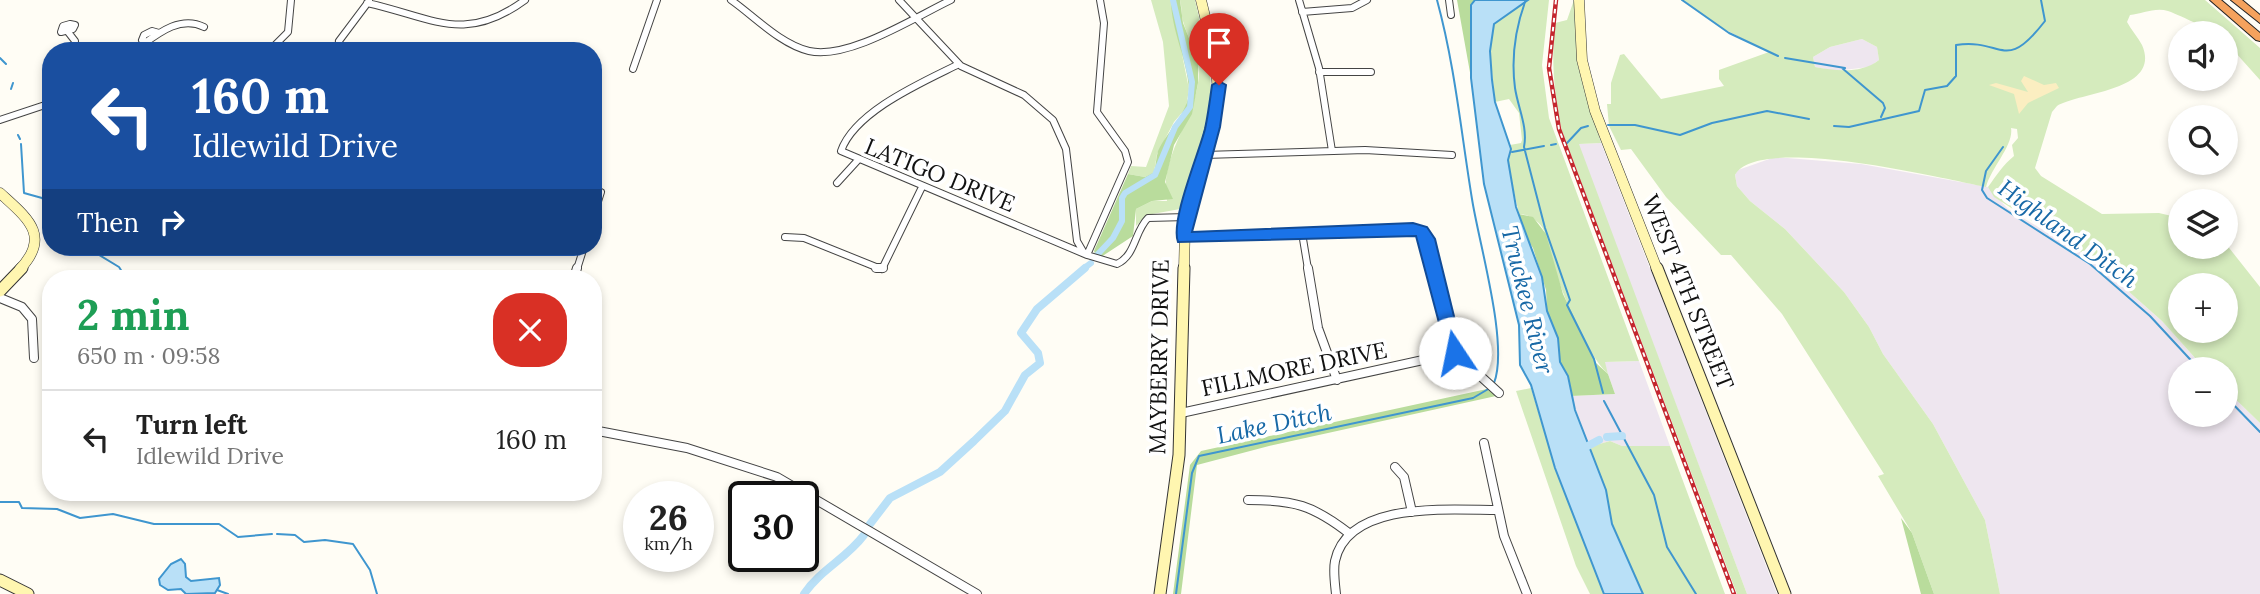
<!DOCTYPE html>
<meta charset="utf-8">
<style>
body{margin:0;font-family:Lora,serif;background:#f2f2f2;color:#222;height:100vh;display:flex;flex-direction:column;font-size:26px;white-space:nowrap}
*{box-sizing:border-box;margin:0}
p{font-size:23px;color:#767676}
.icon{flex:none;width:38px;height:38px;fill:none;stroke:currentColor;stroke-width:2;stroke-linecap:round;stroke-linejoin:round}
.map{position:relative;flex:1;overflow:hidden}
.sheet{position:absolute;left:42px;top:270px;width:560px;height:231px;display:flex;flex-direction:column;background:#fff;border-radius:28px;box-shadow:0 4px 10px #0003}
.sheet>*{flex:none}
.top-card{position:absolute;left:42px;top:42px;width:560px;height:214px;border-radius:28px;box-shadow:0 4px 10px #0003;background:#1a4fa0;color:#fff;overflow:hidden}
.buttons{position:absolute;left:2168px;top:21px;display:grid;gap:14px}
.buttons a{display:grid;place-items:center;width:70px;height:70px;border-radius:50%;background:#fff;box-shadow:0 4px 10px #0003;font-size:35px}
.speed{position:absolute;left:623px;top:481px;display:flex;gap:14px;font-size:35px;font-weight:700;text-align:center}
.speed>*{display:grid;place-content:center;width:91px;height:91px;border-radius:50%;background:#fff;box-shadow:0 4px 10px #0003;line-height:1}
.speed small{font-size:18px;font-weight:400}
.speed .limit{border:4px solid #111;border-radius:10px;background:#fff;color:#111}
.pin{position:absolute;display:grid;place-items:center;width:60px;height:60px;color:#fff;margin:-72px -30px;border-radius:50% 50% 50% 0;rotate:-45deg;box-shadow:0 0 7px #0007}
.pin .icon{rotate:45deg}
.me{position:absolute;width:77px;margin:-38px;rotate:349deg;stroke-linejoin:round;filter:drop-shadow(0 0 5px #0008)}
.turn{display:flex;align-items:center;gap:24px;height:147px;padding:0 35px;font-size:32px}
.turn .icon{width:91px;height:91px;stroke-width:2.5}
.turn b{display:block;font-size:49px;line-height:60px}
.then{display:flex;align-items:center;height:66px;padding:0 35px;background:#0003;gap:14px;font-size:26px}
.round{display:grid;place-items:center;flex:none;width:74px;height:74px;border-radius:28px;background:#f2f2f2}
.headline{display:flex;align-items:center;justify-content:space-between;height:119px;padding:0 35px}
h1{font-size:42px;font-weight:700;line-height:52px;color:#1e9e55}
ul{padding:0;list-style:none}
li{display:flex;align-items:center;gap:21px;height:98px;padding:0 35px;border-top:2px solid #e0e0e0}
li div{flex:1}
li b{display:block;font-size:26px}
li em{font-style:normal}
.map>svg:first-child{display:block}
</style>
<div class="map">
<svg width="2260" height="594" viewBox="0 0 2260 594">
<rect width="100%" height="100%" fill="#fffdf5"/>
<path fill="#eee6ef" d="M1862 39 1877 47 1879 60 1869 67 1835 71 1815 67 1813 57 1830 47Z
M1601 143 1777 594H1747L1578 144Z
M1775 157 1861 164 1988 187 2008 209 2092 259 2162 321 2205 369H2180V415H2226V390L2260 423V594H2000L1985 520 1933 424 1883 354 1869 327 1844 292 1785 229 1750 201 1737 186 1735 175 1738 170Z
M1639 361 1670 446H1622L1610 441 1589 447 1571 396 1615 394 1604 362Z"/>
<path fill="#d5ebbd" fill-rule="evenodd" d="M1151 0H1171L1189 89 1186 108 1174 122 1157 154 1154 172 1145 177 1128 174 1131 166 1146 167 1169 106 1163 42Z
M1180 0H1195L1210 65 1211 97 1206 128 1180 209 1147 215 1136 226V209L1152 201H1167C1159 157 1192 125 1198 83 1202 59 1189 43 1183 21 1181 14 1182 7 1180 0Z
M1528 0H1549L1542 65 1549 118 1639 361 1605 362 1608 374C1585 352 1563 294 1552 263 1548 251 1549 238 1542 227 1537 220 1528 214 1519 214L1507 160 1510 145 1521 143 1522 140 1519 113 1509 99 1495 102 1490 51 1494 24Z
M1574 0 1578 66 1601 143 1579 144 1747 594H1737L1562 131C1554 95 1551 60 1555 23L1567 20Z
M1683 0H2205L2260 48V80L2226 42V33C2212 33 2183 16 2168 11 2155 7 2142 14 2130 15L2127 22C2131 30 2138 37 2142 45 2162 91 2080 92 2057 106L2052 112 2035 168 2041 176 2102 214 2159 213 2180 218V247H2226V244L2260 287V423L2226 390V369H2205L2162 321 2092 259 1994 197 1988 187C1996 176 2003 165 2014 156L2012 145 2018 138 2017 129 2011 128C2014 145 1992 166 1986 187 1944 179 1757 133 1735 175L1737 186 1750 201 1785 229 1844 292 1869 327 1883 354 1933 424 1985 520 2000 594H1934L1912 533 1878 476 1884 474 1782 314 1731 255H1721L1666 197 1631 149 1621 150 1609 126 1607 104H1611V83L1620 55 1624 54 1661 99 1724 86 1719 79V70L1769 52 1720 27ZM1862 39 1877 47 1879 60C1861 74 1836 71 1815 67L1813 57 1830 47ZM2180 285H2226V331H2180Z
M1531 388 1555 468 1604 594H1590L1576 566 1516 391Z
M1610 441 1622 446H1670L1725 594H1643L1612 524 1606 490 1589 447Z"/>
<path fill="#b9dc9c" d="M1171 0H1180L1183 23 1198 61V83L1192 114 1174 145 1165 182 1173 199 1152 201 1136 209 1133 236 1101 257 1096 256 1094 251 1128 174 1145 177 1154 172C1156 165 1156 158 1158 151 1167 131 1190 111 1189 89 1187 59 1171 30 1171 0Z
M1457 0H1475L1471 5V78Z
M1519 214 1533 217 1546 234 1563 294 1596 363 1608 374 1615 394 1571 396 1560 362 1558 338 1547 311 1546 290 1533 248 1524 234Z
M1487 389 1496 396 1269 446 1197 465 1181 594H1173L1190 465 1201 451Z
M1901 518 1912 533 1934 594H1921Z"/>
<path fill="#fbeec1" d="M2024 76 2044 85 2056 83 2059 88 2028 103 2019 114 2014 94 1989 85 1996 83 2028 92 2021 81Z"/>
<path fill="#b9e0f7" stroke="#3f96cf" stroke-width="2" d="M1475 0H1528L1494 24 1490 51 1492 80 1495 102 1511 149 1508 160 1516 207 1542 277 1547 311 1558 338 1560 362 1568 376 1575 410 1606 490 1612 524 1643 594H1604L1555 468 1531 385 1520 365 1519 325 1484 184 1471 78V5Z
M181 559 185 564 186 577 191 581 219 578 220 585 215 593 186 594 181 589 168 590 160 585 159 579 171 564Z"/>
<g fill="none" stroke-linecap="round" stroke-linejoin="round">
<path stroke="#3f96cf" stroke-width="2" d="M1437 0C1455 66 1461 132 1472 199 1479 244 1509 344 1494 383
M1682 0 1729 33 1778 56
M1525 2C1515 30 1511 58 1515 88 1518 108 1528 127 1524 147L1545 228 1570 300 1567 305 1594 359 1603 393
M0 58 6 64
M1785 58 1845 68
M1842 68 1883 103 1885 108 1881 117
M11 89 13 83
M1608 125H1635L1680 135 1712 123 1767 111 1809 119
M1834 126 1849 127 1919 111 1925 90 1947 86 1956 76V45C2004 38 2004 74 2045 21L2041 0
M18 135 20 139
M1567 143 1581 128 1588 126
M21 144 24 193 42 198 51 208
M1551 145 1556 144
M2003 147 1986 171 1982 190 1987 198 2090 264 2150 316 2199 369
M1512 152 1544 146
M86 247 119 267 126 278
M2226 397 2260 432
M1604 401 1654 495 1667 547 1696 594
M0 502H19L22 508 57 509 80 518 113 514 154 524H219L238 537 272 534
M277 534 295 535 304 542 325 540 353 544 370 570 377 594
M217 590 228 594
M1176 594 1192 473 1199 456 1473 398 1490 388"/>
<path stroke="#b9e0f7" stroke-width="6" d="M1097 255 1113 238 1122 221V198L1125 193 1155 175 1175 127 1190 107 1192 82 1173 0
M1083 269 1091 263"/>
<path stroke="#b9e0f7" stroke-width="8" d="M1607 437 1622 436
M1582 449 1599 440
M870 524 890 498 940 472 974 441 1005 411 1025 375 1040 363 1038 353 1021 333 1037 309 1085 268
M804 594C820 570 847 558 864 535"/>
<defs>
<path id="street-far1" d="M731 0C754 16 780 44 809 51 849 60 915 17 951 0
M899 0 961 66 1024 95 1053 120 1066 149 1077 241 1084 253
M1100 0 1104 23 1097 112 1125 151 1128 162 1087 255 1117 264C1136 255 1134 232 1148 218L1187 217
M1299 0 1319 68 1332 151
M1449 0 1451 15
M367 3C432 17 464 45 525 0
M1302 12 1352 8 1367 0
M70 24 75 25 73 29 61 32 63 26Z
M68 32 75 41 74 51
M339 41 369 1
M147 42 142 40 144 35 152 31 159 33
M134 51C154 37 178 14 204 27
M269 51 288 32 291 0
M959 64C923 82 855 111 841 151L1087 255
M633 69 657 0
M1319 72H1371
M0 120 51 103
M1204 155 1365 150 1452 155
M837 183 858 160
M593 217 601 192
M1302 233 1308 269
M785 237 804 238 881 269
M1184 238 1422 231 1428 239 1435 269
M577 269 584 247
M882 269 922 187"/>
<path id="street" d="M876 268H883
M1308 268 1318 328 1337 380
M1435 268 1455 353 1499 393
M574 278 577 268
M0 298 22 307 32 319 34 358
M1181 413 1455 353
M593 430 687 448 777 477 977 594
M1484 443 1504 536 1527 594
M1395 467 1404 477 1412 512
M1248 500C1294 500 1313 505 1350 534
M1336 594C1335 584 1333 571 1335 561 1348 500 1451 510 1498 510"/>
<path id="secondary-far1" d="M1579 0 1582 60 1595 111 1657 269
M0 193C26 217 52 235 20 269
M1184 269 1185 228 1218 97 1216 62 1201 0"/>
<path id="secondary" d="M1657 268 1785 594
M0 291 22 268
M0 580 28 594
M1160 594 1179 455 1184 268"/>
<path id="highway" d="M2210 0H2221L2260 33V41L2256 40Z
M2231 0H2242L2260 15V23Z"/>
</defs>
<use href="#street-far1" stroke="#444" stroke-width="8"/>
<use href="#street" stroke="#444" stroke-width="10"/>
<use href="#secondary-far1" stroke="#333" stroke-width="11"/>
<use href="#secondary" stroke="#333" stroke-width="13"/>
<use href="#highway" stroke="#222" stroke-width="2"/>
<use href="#street-far1" stroke="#fff" stroke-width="6"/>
<use href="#street" stroke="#fff" stroke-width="8"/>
<use href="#secondary-far1" stroke="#fff6b0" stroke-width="10"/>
<use href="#secondary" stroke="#fff6b0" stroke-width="11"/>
<use href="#highway" fill="#f5a25d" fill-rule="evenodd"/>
<defs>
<path id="rail" d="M1556 0 1549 68 1559 129 1734 594"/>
</defs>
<use href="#rail" stroke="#c4262e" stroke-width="4.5"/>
<use href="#rail" stroke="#fff" stroke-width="2" stroke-dasharray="4.5" stroke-linecap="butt"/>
</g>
<path fill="#1a73e8" stroke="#114b97" stroke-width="2" d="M1219 81 1226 85 1220 127 1192 232 1413 223 1427 227 1435 239 1463 353 1461 358H1449L1447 353 1416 236 1178 242C1170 221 1199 153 1205 129 1208 115 1210 100 1212 85Z"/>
<g text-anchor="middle" stroke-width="7" stroke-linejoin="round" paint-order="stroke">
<g font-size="23" fill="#111" stroke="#fff">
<text transform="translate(940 175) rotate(22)" y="8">LATIGO DRIVE</text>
<text transform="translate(1688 292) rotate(68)" y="8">WEST 4TH STREET</text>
<text transform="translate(1159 357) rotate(-89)" y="8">MAYBERRY DRIVE</text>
<text transform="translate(1294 369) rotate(-12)" y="8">FILLMORE DRIVE</text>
</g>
<g font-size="24" font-style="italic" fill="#1768a6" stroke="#fff">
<text transform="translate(2068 234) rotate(36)" y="8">Highland Ditch</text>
<text transform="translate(1527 300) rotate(76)" y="8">Truckee River</text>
<text transform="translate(1274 424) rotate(-12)" y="8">Lake Ditch</text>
</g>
</g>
</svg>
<div class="buttons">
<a><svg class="icon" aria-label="sound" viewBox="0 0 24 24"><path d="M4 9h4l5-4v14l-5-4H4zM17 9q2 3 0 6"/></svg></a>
<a><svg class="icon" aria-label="search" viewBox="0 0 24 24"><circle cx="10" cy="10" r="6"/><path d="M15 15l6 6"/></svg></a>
<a><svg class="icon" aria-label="layers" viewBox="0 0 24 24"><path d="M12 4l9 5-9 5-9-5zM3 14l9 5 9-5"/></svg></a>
<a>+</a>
<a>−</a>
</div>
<div class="speed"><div>26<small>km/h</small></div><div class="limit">30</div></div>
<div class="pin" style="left:1219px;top:85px;background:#d93025"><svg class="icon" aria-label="arrive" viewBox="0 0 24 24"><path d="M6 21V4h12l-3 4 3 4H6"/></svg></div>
<svg class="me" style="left:1455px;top:353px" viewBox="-20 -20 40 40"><circle r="19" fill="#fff"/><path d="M0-13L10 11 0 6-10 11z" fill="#1a73e8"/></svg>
<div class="top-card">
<div class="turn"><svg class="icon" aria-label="left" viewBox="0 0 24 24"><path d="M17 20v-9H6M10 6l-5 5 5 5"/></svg><div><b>160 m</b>Idlewild Drive</div></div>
<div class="then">Then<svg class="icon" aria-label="right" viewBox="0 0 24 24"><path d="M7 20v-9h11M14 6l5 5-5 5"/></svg></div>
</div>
<section class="sheet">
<div class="headline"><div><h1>2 min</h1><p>650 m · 09:58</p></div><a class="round" style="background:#d93025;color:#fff"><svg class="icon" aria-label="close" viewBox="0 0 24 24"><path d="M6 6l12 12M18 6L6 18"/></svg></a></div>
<ul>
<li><svg class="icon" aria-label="left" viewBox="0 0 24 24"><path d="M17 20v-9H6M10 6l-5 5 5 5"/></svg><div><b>Turn left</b><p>Idlewild Drive</p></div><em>160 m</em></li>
</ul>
</section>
</div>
